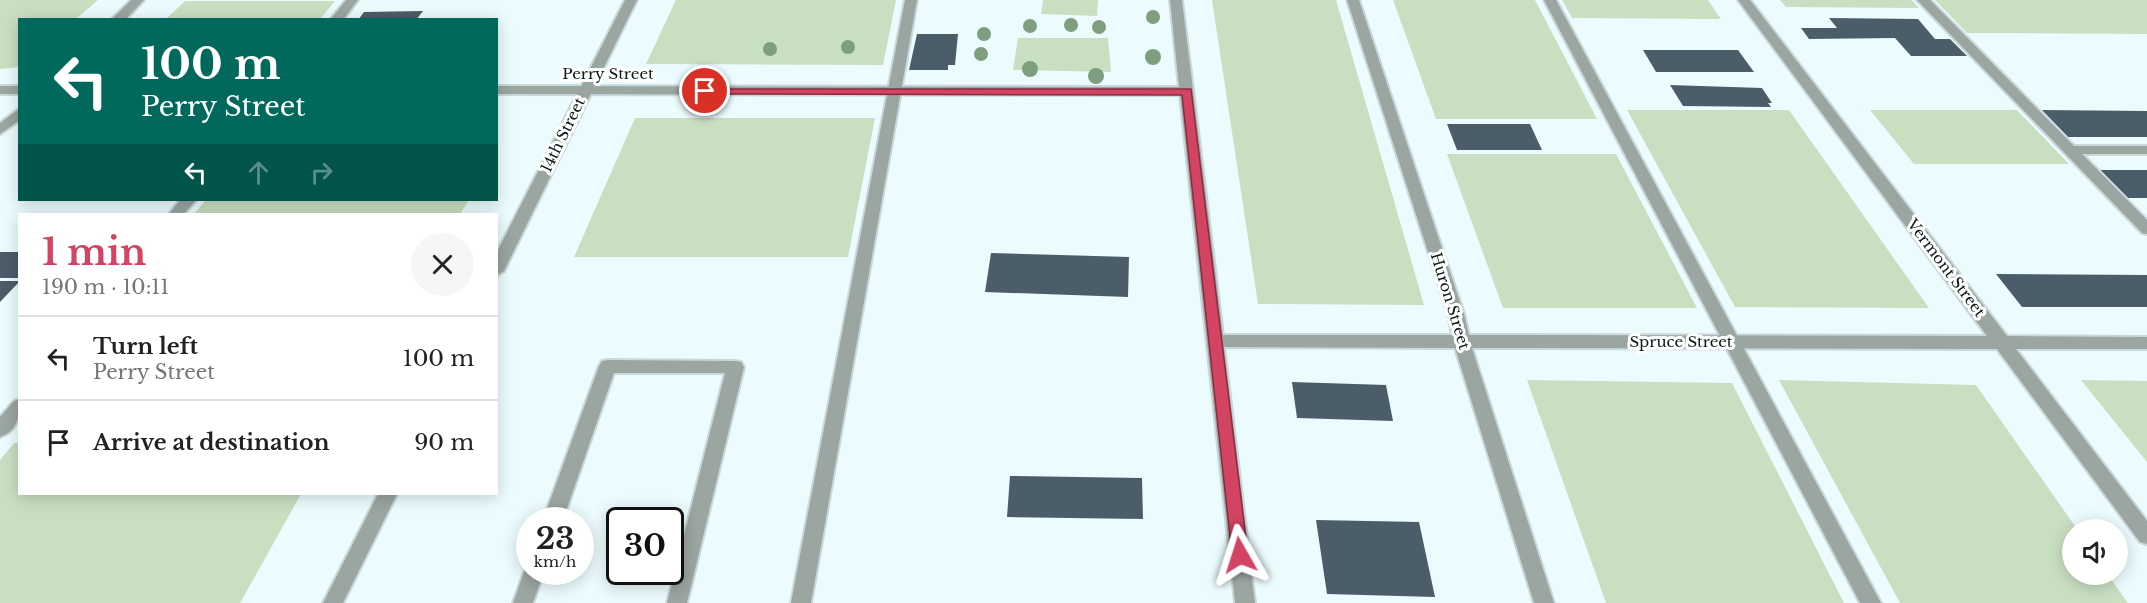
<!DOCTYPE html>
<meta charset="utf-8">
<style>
body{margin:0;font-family:"Libre Baskerville",serif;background:#f6f6f6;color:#222;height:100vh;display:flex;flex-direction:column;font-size:22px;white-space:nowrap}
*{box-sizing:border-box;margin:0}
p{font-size:20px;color:#767676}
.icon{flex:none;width:33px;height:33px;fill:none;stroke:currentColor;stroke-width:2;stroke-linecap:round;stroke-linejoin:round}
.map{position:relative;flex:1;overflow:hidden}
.panel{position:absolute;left:18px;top:213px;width:480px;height:282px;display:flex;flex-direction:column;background:#fff;border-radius:0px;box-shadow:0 3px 15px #0003}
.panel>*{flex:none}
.hud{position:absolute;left:18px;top:18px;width:480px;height:183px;border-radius:0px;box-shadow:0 3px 15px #0003;background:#00695c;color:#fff;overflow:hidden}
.tools{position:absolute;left:2062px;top:519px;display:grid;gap:12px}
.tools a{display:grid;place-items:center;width:66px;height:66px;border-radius:50%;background:#fff;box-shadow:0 3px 15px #0003;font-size:30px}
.speed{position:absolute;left:516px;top:507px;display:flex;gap:12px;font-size:30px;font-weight:700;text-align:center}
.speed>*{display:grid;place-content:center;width:78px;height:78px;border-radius:50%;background:#fff;box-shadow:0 3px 15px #0003;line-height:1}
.speed small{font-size:15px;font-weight:400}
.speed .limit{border:3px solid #111;border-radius:9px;background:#fff;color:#111}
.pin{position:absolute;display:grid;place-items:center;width:51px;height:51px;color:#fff;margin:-26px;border:3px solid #fff;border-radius:50%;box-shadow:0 2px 6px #0007}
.me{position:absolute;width:66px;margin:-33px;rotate:354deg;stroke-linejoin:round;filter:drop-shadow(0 0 4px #0008)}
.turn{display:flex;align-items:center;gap:21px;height:126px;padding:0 24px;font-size:27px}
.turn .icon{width:78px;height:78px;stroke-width:2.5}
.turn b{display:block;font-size:42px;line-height:51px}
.lanes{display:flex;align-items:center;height:57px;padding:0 24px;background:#0003;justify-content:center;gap:30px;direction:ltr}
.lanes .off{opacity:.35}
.round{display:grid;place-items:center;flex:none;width:63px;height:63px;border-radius:32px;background:#f6f6f6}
.headline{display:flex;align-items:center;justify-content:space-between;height:102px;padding:0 24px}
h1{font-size:36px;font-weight:700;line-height:45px;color:#d34462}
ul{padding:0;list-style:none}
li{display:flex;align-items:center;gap:18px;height:84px;padding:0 24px;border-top:2px solid #e0e0e0}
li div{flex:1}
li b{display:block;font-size:22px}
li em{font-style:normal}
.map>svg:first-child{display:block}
</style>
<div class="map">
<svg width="2147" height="603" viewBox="0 0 2147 603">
<rect width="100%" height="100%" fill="#ecfcfe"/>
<path fill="#c9dfc2" d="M0 0H98L76 19 20 20 19 67 0 69Z
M676 0H896L883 65 646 64Z
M1043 0H1098L1097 16 1041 14Z
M1212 0H1336L1424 305 1258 304Z
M1393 0H1535L1597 119H1436Z
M1562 0H1708L1721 19 1572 18Z
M1780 0H1912L1919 8 1786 7Z
M1935 0H2147V34L1967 33Z
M185 1H335L320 19H166Z
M1018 38H1108L1111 72 1013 70Z
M1627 110H1789L1929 308 1735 307Z
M1870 110H2017L2069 164H1914Z
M635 118H875L848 257H574Z
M1447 154H1616L1697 308H1503Z
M206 200H469L460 214H194Z
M1527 380 1732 383 1844 603H1606Z
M1779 380 1976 385 2077 529 2073 530V574L2108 575 2128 603H1900Z
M2081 380 2147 381V462Z
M14 443H19L20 494H301L240 603H0V460Z"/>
<path fill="#4b5d69" d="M423 11 416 20H358L364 12Z
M1829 18 1918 19 1935 39H1950L1967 56H1911L1895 38 1809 39 1801 28H1837Z
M917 34H958L955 65H948V70H909Z
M1643 50H1738L1754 72H1656Z
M1670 85 1762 88 1772 103H1768L1771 107 1683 106Z
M2042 110 2147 111V137H2068Z
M1447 124H1530L1542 150H1457Z
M2100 170H2147V198H2128Z
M0 252H20V278H0Z
M991 253 1129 257 1128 297 985 292Z
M1996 274 2147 275V307H2022Z
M0 281H20L0 302Z
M1292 382 1386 385 1393 421 1297 418Z
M1010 476 1142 478 1143 519 1007 517Z
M1316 520 1419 522 1435 597 1327 594Z"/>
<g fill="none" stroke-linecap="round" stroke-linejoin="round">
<defs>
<path id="service" d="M346 0H358L343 20H330Z
M905 0H917L811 603H791Z
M1544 0H1556L1881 603H1860Z
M1917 0H1930L2074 146H2147V154H2082L2147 220V234L2142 233Z
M180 200H196L184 214H169Z
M608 360 735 361 741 362 744 367 687 603H667L725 373H614L563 520H543L599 366 602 361Z
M20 399C20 415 18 431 0 437V417L14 401Z
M530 565V572H544L533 603H513L524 572Z"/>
<path id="minor" d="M131 0H144L125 20H111Z
M1170 0H1182L1223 335H1452L1448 314 1347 0H1359L1464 314 1469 335 1987 336 1738 0H1750L2007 336 2147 337V349H2016L2147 521V544L2140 542 1997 349 1472 348 1554 603H1534L1455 348 1224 347 1255 603H1235L1180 95 496 94V86L1179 87Z
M0 86H20V94H0Z
M20 108V120L0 134V123Z"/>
<path id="tertiary" d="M625 0H637L504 271 496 276V254Z
M378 494H397L343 603H323Z"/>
</defs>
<use href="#service" stroke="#c9d8da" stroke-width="4"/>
<use href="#minor" stroke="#c9d8da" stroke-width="4"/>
<use href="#tertiary" stroke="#c9d8da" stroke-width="4"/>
<use href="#service" fill="#9ba5a1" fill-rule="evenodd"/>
<use href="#minor" fill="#9ba5a1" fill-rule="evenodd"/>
<use href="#tertiary" fill="#9ba5a1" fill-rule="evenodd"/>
</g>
<g fill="#7f9e7f">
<circle cx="1153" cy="17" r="7"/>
<circle cx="1071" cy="25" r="7"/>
<circle cx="1030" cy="26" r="7"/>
<circle cx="1099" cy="27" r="7"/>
<circle cx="984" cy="34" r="7"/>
<circle cx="848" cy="47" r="7"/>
<circle cx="770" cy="49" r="7"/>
<circle cx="981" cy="54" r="7"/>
<circle cx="1153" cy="57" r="8"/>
<circle cx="1030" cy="69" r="8"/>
<circle cx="1096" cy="76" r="8"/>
</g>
<path fill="#d34462" stroke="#892c40" stroke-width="1.5" d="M701 89H1191L1248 555 1246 560H1234L1232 555 1182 95 705 94 701 93Z"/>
<g text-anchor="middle" stroke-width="6" stroke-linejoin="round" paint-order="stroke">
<g font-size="15" fill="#0f191a" stroke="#fff">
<text x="608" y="79">Perry Street</text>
<text transform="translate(563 135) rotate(-64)" y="5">14th Street</text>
<text transform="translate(1946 268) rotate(53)" y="5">Vermont Street</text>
<text transform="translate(1450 301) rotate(73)" y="5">Huron Street</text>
<text x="1681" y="347">Spruce Street</text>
</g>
</g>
</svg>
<div class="tools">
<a><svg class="icon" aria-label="sound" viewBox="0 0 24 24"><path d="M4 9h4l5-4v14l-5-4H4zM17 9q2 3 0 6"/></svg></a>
</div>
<div class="speed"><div>23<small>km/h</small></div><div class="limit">30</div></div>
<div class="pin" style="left:705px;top:91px;background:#d93025"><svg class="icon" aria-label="arrive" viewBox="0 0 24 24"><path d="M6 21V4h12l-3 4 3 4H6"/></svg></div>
<svg class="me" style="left:1240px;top:555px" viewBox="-20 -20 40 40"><path d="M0-17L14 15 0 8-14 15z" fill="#d34462" stroke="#fff" stroke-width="4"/></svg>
<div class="hud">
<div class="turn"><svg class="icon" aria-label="left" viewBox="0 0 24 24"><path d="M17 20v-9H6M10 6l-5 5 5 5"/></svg><div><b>100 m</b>Perry Street</div></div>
<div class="lanes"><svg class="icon" aria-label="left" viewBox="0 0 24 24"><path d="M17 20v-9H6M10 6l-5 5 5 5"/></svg><svg class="icon off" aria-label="ahead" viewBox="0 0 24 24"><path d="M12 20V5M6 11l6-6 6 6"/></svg><svg class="icon off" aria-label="right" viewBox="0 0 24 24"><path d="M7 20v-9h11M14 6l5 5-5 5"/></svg></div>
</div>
<section class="panel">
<div class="headline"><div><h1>1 min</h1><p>190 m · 10:11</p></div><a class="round"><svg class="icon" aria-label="close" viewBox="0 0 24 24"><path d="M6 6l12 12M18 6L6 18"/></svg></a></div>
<ul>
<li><svg class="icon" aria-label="left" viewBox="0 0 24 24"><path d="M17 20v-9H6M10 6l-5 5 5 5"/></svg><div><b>Turn left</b><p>Perry Street</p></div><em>100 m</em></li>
<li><svg class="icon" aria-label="arrive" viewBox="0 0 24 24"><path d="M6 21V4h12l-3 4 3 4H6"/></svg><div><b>Arrive at destination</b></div><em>90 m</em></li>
</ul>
</section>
</div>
